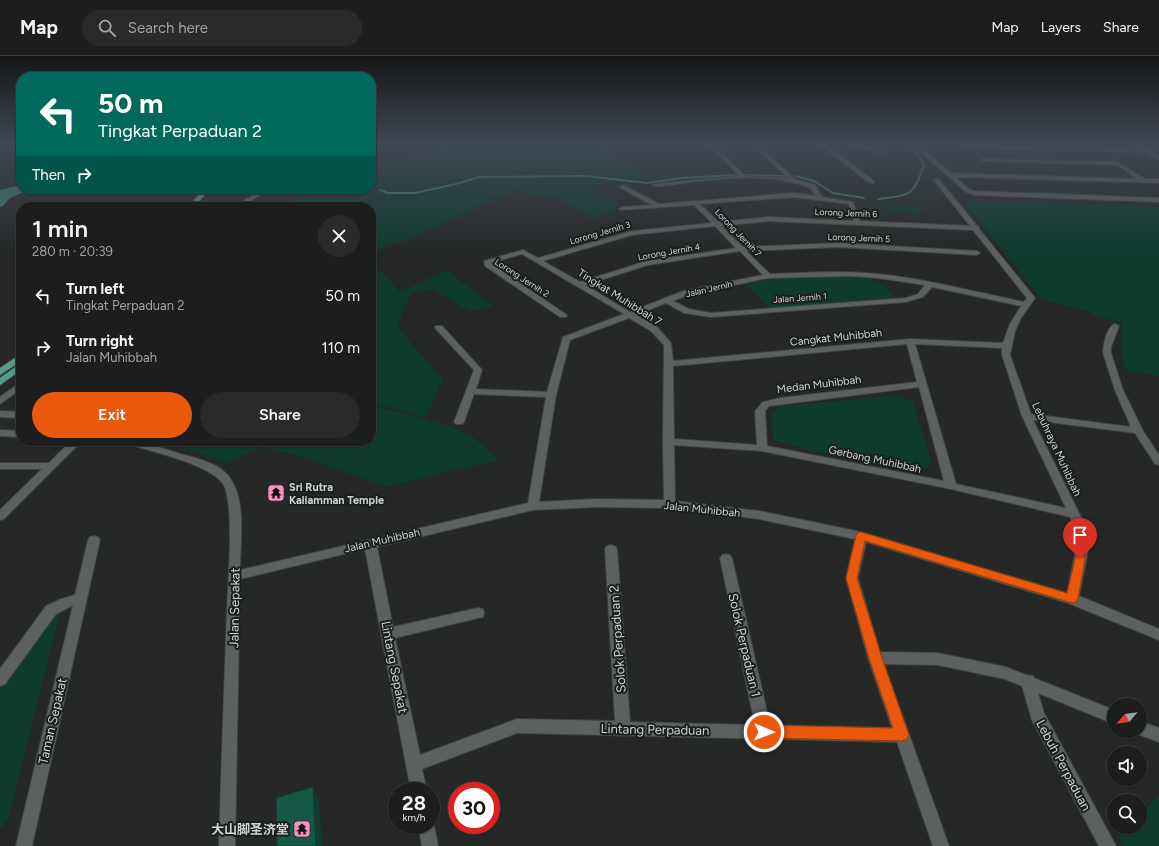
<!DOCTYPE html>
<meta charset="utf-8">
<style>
body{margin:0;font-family:Figtree,"Noto Sans SC",sans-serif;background:#292b2a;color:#f1f3f6;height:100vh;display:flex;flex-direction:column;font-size:15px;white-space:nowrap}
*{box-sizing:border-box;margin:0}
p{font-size:13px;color:#a0a2a4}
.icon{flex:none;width:22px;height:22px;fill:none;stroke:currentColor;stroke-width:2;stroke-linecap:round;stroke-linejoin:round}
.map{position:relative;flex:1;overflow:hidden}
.side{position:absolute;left:16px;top:146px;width:360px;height:244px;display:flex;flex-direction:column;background:#1c1e1d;border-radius:16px;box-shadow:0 1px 3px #0004,0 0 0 1px #3a3c3b}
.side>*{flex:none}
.top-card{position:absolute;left:16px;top:16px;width:360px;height:122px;border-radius:16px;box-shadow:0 1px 3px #0004,0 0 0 1px #3a3c3b;background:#00695c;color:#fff;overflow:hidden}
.needle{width:26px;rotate:242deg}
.fabs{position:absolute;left:1107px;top:642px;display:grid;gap:8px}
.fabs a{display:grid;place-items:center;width:40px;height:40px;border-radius:50%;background:#1c1e1d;box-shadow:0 1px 3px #0004,0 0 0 1px #3a3c3b;font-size:20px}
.speed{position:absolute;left:388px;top:726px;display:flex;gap:8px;font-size:20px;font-weight:700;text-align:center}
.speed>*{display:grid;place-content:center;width:52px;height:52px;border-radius:50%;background:#1c1e1d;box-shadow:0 1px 3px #0004,0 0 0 1px #3a3c3b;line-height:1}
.speed small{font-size:10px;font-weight:400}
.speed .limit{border:6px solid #d22;background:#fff;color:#111}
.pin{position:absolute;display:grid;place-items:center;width:34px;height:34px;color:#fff;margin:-41px -17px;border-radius:50% 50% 50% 0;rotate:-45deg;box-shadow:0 0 4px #0007}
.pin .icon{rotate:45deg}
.me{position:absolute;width:44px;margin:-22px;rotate:91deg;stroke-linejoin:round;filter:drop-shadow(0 0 3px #0008)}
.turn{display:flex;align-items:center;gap:14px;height:84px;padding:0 16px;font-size:18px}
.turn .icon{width:52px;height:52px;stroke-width:2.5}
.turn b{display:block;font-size:28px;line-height:34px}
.then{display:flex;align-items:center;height:38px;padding:0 16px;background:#0003;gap:8px;font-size:15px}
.round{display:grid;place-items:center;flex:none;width:42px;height:42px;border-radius:21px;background:#292b2a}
.overview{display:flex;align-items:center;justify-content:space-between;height:68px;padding:0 16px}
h1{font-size:24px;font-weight:600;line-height:30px}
.action{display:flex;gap:8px;margin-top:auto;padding:8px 16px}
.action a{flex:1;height:46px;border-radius:24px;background:#ea580c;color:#fff;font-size:16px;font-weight:600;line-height:46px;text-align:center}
.action a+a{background:#292b2a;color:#f1f3f6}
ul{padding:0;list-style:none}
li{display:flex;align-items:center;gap:12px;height:52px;padding:0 16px}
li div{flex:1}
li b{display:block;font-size:15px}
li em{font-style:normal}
header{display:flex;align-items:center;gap:24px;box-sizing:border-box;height:56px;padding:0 20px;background:#1c1e1d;border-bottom:1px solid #3a3c3b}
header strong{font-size:19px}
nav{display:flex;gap:22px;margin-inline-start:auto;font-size:14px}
.search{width:280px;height:36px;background:#292b2a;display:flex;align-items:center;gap:10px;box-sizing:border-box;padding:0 14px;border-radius:22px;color:#a0a2a4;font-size:15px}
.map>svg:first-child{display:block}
</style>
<header>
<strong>Map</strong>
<div class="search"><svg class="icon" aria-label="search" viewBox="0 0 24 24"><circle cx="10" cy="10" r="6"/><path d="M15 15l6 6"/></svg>Search here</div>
<nav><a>Map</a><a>Layers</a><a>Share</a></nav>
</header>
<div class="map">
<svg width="1159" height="790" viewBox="0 0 1159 790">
<rect width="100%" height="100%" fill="#252827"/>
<path fill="#0f3a2e" d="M453 87H546L551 89 568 88 571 90 592 87 616 103 630 104 640 116 653 128 616 124 590 130 622 150 595 163 563 146 515 134 423 177 371 197V151H303L293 144 287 133H371V107L380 108 425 97 431 100 455 89Z
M1091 87H1125L1135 92 1117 93Z
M963 145 1159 151V320L1125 314 1121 299 1122 267 1096 260 1087 255 1042 244Z
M888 148 920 150 923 157 890 155Z
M371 205 400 236 447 214 493 250 470 256 433 233 411 237 397 271 443 323 426 362 371 346Z
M849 220C870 222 883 222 894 242L770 252 745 227 767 222Z
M897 340 914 346 931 407 919 418 773 385 771 360 779 350Z
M371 349 449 370 473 381 499 404 386 431 297 399 261 391 226 407 164 385H371Z
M61 554 8 764 0 773V632L52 557Z
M1159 740V790H1124L1119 781 1128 771H1140V759Z"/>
<path fill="#43806d" d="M21 129V133L28 134 10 142 3 150 0 151V134Z"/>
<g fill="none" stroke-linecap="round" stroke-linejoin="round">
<path stroke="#43806d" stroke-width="2" d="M746 119 785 120
M796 120 814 125 833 137 864 142
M380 134 388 137H415L456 128 479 121 586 120 647 127 681 122 737 119
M878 143C910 139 913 141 924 109L911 87"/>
<defs>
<path id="minor" d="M708 87H712L745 120 788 122 757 93 761 92 795 123 815 129 822 141 853 146 860 165 970 170 934 124 939 123 977 170 979 171V173L1035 242 1021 262 1015 275 1010 299 1031 358 1131 371 1115 334 1103 297C1103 289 1107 270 1115 268L1119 270 1111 291V297L1123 334 1143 375 1159 399V409L1155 408 1135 377 1033 364 1088 475 1089 489 1079 540 1159 573V584L1068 547 866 486 858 522 880 596 938 597 1006 611 1026 619 1033 620 1034 622 1114 654V668L1038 637 1044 657 1116 790H1099L1032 664 1022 630 1005 623 938 609 884 608 949 790H933L897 686 517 677 422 713 427 735H411L365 493 240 523 235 790H219C221 711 224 632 227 554 228 529 235 446 223 428 211 408 146 394 124 387L122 385C143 385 161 392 181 398 193 401 212 406 221 413 249 433 240 484 240 514L528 447 546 341 474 338 464 366 462 368H456L454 366 474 314 435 272 436 270H442L482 314 476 333 547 336 563 281 624 258 522 198 490 207 567 259 566 261H560L485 210 484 205 523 194 538 202 632 175 712 167 694 149 620 154 619 153 622 151 652 149 621 132 620 131 623 129 659 148 794 137 816 140 811 132C774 117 729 122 690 126 678 128 665 131 653 130V128L739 120ZM794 141 849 148 854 165 768 161 718 166 700 148ZM768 165 973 174 1027 242 1024 246C976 236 927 223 877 218 841 214 805 217 770 218L746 195 838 191 977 199 980 197 977 195 838 187 743 191 721 170ZM715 170 736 192 647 205 580 226 543 205 632 179ZM740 195 763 219 683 235 630 256 585 229 648 209ZM851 220 878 222 925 229 918 238 906 242 711 257 689 253 673 245 688 239 768 222ZM932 231 1021 250 1010 268 1003 287 910 283 673 305 671 287 657 271 636 259 666 247 684 257 711 261 906 246 923 241ZM629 262 651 275 664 289 663 386 664 444 596 443 539 446 556 339 570 284ZM907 288 917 326 780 342 763 346 755 355 757 389 674 383 673 310ZM915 288 1002 292V299L1022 360 1066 452 956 428ZM919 331 944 425 767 390 765 355 769 350ZM674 389 762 395 951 433 1070 461 1076 475 1077 489 1067 537 861 476 759 455 675 445ZM596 451 670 452 759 463 855 483 846 522 868 602 892 672 770 669 732 502 730 499 726 498 722 499 720 502 755 669 630 666 617 493 615 490 611 489 607 490 605 493 615 665 517 663 420 699 395 582 478 562 483 561 484 557 483 553 478 552 393 571 377 491 533 454Z
M821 87H825L874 125V127H870L825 93Z
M851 87 879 93 886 99 884 100 876 95 856 92Z
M1130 87C1140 87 1150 95 1159 100V103L1145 96 964 92 962 91 964 90 1140 93Z
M915 89H919L951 117 1138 123 1117 109 982 105 980 104 982 103 1112 106 1111 105 1113 104 1146 123H1159V127L955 121 970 134 975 135 1159 142V146L975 139 966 136 915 91Z
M250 133H256L262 138 247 147H243V145L255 138Z
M21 326V333L0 348V341Z
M0 355 21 356V362L0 361Z
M0 374 21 375V381L0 380Z
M71 385H82L4 463 0 464V454L42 413H0V407H49Z
M94 480 98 481 100 484 32 790H16L73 549 56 558 5 628 0 630V613L46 550 61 543 75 539 88 484 90 481Z
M1140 665 1159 672V686L1135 677 1134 675H1140Z
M431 763 434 769 438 790H422L418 769H431Z"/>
<path id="major" d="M204 133H210L194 151H188Z
M21 298V305L0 319V312Z
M21 307V314L0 329V322Z"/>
</defs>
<use href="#minor" stroke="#404342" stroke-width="2"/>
<use href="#major" stroke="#404342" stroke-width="2"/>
<use href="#minor" fill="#5c605f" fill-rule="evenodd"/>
<use href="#major" fill="#559b87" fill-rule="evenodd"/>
</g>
<path fill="#0f3e31" d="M313 731 319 745 322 790H316Z"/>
<path fill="#165846" stroke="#0f3e31" d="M313 731 316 790H277L276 742Z"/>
<linearGradient id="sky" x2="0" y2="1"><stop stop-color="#141615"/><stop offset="0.44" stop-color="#404852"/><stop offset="1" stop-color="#404852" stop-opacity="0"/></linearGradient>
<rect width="1159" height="198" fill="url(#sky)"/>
<path fill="#ea580c" stroke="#983908" d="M861 476 1067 537 1075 503 1076 500H1084L1085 503 1078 543 1076 546 1072 547 865 485 857 522 882 602 909 679 907 683 902 685 764 682 759 680 757 676 759 671 764 669 893 672 869 602 846 522 856 480 857 477Z"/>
<defs>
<symbol id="temple-square" viewBox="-11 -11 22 22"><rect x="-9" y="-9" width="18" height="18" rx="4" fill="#fb8fc3" stroke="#1b1f1d"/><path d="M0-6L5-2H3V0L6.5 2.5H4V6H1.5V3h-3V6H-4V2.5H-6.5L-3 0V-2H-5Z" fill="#111"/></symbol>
</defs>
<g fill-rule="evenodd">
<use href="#temple-square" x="266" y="427" width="20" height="20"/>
<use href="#temple-square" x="292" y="763" width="20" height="20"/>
</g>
<g text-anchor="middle" stroke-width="4" stroke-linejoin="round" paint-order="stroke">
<g font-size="9" fill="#d0d2d1" stroke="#1b1f1d">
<text transform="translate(846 157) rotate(2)" y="3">Lorong Jernih 6</text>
<text transform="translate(600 177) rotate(-16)" y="3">Lorong Jernih 3</text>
<text transform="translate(738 177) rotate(46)" y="3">Lorong Jernih 7</text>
<text transform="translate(859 182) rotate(2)" y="3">Lorong Jernih 5</text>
<text transform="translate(669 196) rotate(-10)" y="3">Lorong Jernih 4</text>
<text transform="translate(522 222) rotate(33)" y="3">Lorong Jernih 2</text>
<text transform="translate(709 233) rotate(-13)" y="3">Jalan Jernih</text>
<text transform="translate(800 242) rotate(-4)" y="3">Jalan Jernih 1</text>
</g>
<g font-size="11" fill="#d0d2d1" stroke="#1b1f1d">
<text transform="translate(620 241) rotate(32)" y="4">Tingkat Muhibbah 7</text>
<text transform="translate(836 281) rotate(-6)" y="4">Cangkat Muhibbah</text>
<text transform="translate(819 328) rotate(-7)" y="4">Medan Muhibbah</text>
<text transform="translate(1057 393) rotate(65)" y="4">Lebuhraya Muhibbah</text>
<text transform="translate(875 403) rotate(12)" y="4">Gerbang Muhibbah</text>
<text transform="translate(702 453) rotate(6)" y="4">Jalan Muhibbah</text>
<text transform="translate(382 484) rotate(-13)" y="4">Jalan Muhibbah</text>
</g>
<g font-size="11" font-weight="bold" fill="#d0d2d1" stroke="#1b1f1d" text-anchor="start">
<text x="289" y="435">Sri Rutra<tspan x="289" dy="13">Kaliamman Temple</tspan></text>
</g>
<g font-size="13" fill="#d0d2d1" stroke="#1b1f1d">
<text transform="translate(234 552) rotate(-89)" y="5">Jalan Sepakat</text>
<text transform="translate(617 583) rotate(-94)" y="5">Solok Perpaduan 2</text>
<text transform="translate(745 589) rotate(77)" y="5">Solok Perpaduan 1</text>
<text transform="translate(395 611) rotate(79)" y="5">Lintang Sepakat</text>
<text transform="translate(52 665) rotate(-77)" y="5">Taman Sepakat</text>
<text transform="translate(655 673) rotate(1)" y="5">Lintang Perpaduan</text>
<text transform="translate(1064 709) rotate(62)" y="5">Lebuh Perpaduan</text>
</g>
<g font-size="13" font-weight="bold" fill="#d0d2d1" stroke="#1b1f1d" text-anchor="end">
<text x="289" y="778">大山脚圣济堂</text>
</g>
</g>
</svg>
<div class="fabs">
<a><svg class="needle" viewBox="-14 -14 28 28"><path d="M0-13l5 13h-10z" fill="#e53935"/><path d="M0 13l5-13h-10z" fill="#a0a2a4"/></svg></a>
<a><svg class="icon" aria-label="sound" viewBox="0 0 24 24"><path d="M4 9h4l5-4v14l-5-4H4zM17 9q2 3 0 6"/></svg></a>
<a><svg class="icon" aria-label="search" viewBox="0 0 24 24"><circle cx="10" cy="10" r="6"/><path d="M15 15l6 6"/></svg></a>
</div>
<div class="speed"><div>28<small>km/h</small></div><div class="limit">30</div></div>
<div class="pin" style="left:1080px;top:503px;background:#d93025"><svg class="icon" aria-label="arrive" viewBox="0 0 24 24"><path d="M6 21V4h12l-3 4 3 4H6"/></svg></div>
<svg class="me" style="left:764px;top:676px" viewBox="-20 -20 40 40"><circle r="17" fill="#ea580c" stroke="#fff" stroke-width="3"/><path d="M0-11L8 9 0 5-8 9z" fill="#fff"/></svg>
<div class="top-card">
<div class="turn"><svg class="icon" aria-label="left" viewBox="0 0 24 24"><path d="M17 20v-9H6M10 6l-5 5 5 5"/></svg><div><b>50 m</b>Tingkat Perpaduan 2</div></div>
<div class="then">Then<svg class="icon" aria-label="right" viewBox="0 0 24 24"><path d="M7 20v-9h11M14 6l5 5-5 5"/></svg></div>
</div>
<section class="side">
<div class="overview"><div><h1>1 min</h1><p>280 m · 20:39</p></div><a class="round"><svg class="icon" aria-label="close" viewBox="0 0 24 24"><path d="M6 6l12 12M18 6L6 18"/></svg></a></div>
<ul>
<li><svg class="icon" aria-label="left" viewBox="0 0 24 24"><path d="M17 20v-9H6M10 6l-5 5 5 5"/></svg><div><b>Turn left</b><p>Tingkat Perpaduan 2</p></div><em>50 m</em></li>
<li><svg class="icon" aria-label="right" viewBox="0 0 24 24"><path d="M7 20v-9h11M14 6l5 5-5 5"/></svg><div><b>Turn right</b><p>Jalan Muhibbah</p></div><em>110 m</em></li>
</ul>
<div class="action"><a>Exit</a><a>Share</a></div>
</section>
</div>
